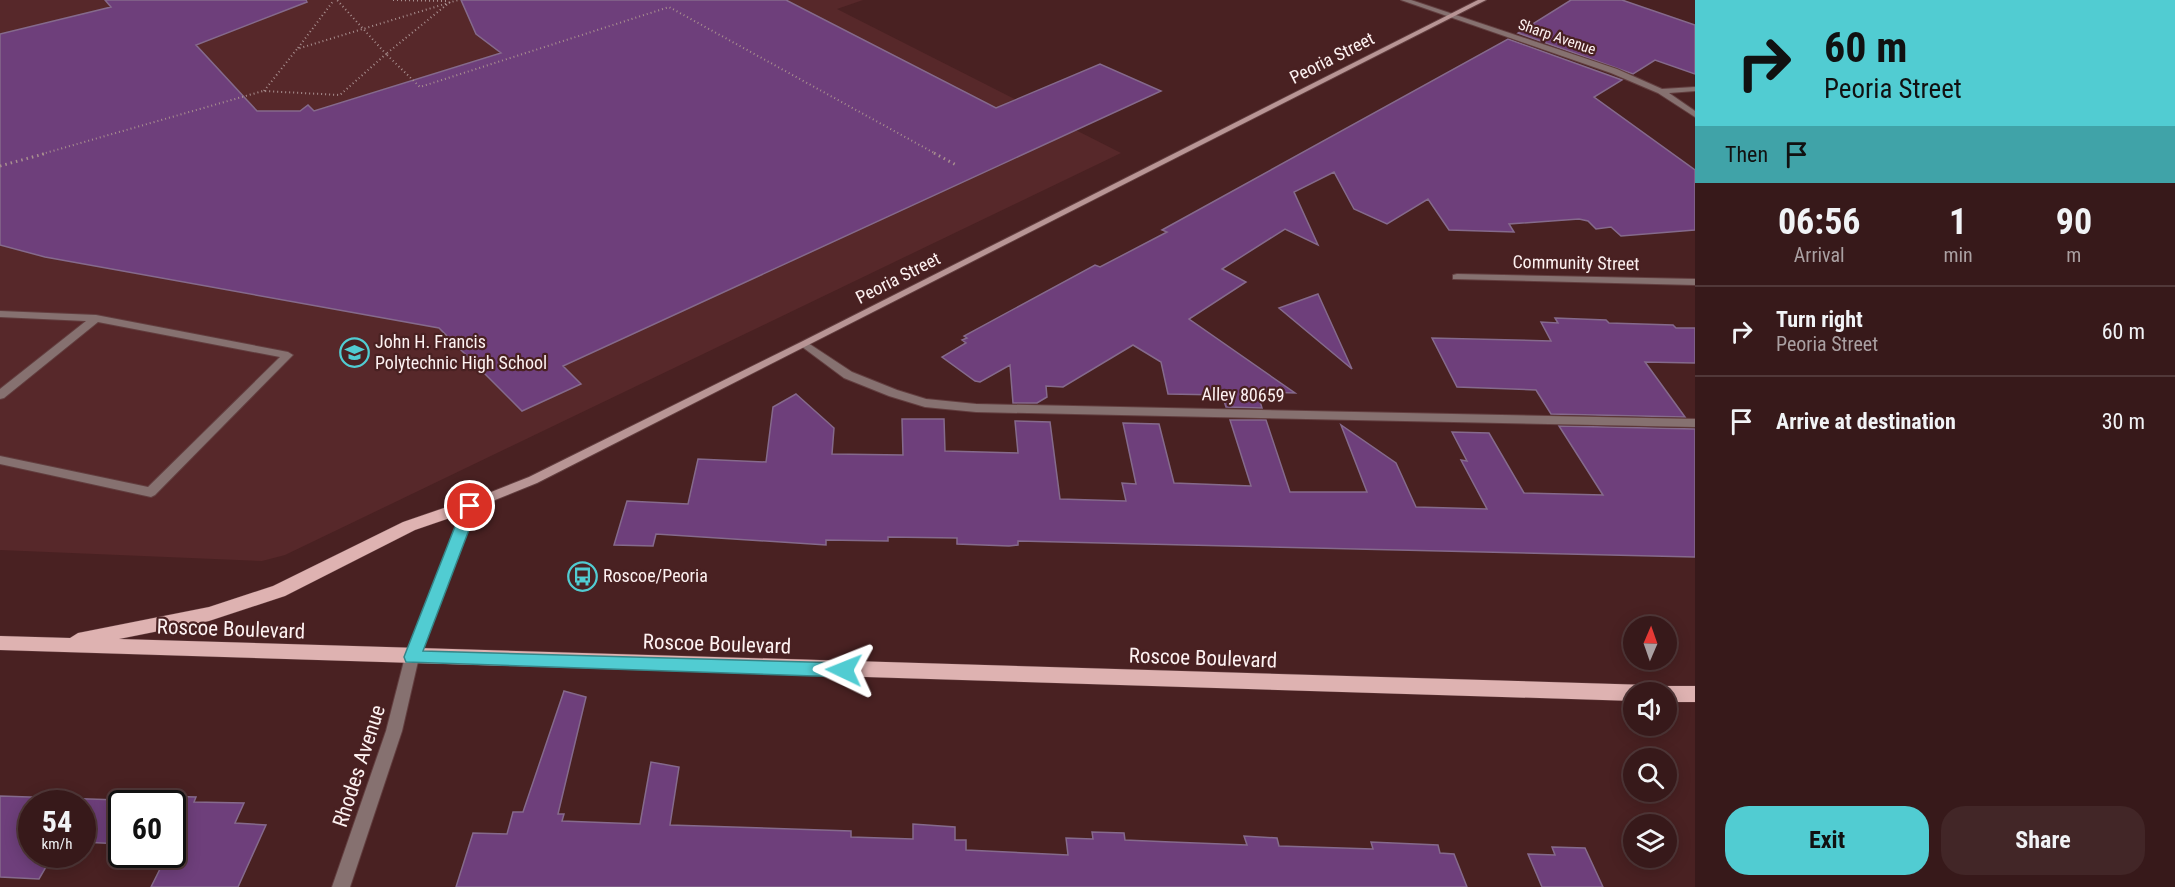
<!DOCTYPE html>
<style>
body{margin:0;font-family:"Roboto Condensed",sans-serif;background:#422627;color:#f1f3f6;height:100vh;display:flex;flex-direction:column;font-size:22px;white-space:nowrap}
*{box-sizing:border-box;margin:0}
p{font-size:20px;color:#aaa0a2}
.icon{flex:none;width:33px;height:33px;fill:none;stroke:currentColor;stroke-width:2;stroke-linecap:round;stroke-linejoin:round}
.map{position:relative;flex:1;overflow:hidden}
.panel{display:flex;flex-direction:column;background:#37191a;width:480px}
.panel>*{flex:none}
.top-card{background:#51ccd2;color:#111;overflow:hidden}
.needle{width:39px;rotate:2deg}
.fabs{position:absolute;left:1623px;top:616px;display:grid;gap:12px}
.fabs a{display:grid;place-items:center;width:54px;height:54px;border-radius:50%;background:#37191a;box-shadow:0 3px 15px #0003,0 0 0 2px #513839;font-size:30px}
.speed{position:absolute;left:18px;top:790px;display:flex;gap:12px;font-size:30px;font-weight:700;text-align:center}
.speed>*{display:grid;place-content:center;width:78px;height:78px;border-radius:50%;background:#37191a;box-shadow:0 3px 15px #0003,0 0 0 2px #513839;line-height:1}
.speed small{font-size:15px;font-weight:400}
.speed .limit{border:3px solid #111;border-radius:9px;background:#fff;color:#111}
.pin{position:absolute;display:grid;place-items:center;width:51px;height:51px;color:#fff;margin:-26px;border:3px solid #fff;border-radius:50%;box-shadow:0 2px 6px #0007}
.me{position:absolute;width:66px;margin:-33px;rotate:272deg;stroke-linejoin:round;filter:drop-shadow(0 0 4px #0008)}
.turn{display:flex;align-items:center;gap:21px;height:126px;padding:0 30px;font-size:27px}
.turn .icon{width:78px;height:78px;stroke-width:2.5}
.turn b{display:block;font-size:42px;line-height:51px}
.then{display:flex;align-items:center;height:57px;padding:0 30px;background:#0003;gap:12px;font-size:22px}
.eta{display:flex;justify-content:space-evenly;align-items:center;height:102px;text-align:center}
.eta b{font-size:36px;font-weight:700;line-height:42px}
.button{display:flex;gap:12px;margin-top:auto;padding:12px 30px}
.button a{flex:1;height:69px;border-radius:24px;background:#51ccd2;color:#111;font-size:24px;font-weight:700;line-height:69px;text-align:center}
.button a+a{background:#422627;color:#f1f3f6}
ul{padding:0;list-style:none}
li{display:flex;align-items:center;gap:18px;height:90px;padding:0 30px;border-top:2px solid #513839}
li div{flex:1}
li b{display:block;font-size:22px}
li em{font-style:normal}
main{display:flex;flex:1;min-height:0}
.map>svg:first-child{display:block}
</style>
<main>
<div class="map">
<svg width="1695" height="887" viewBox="0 0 1695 887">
<rect width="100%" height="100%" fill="#492122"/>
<path fill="#57282a" d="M0 0H863L837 9 1121 153 285 555 262 561 0 550Z"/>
<path fill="#6e3f7b" stroke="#856a8c" stroke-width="1.5" d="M105 0H306L307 2 196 45 257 111H300L308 105 314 111 501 53 476 34 461 0H786L996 108 1100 64 1161 91 563 366 581 384 522 411 439 328 45 257 0 245V34L111 7Z
M1571 0H1622L1695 25V74L1655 60 1633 74 1518 33Z
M1508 39 1622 80 1594 97 1695 170V230L1621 236 1611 227 1596 229 1588 221 1579 219 1509 224 1514 232 1449 230 1428 199 1387 224 1354 209 1334 172 1294 192 1318 245 1285 229 1222 269 1246 282 1189 319 1295 393 1257 392 1262 408 1226 407 1222 395 1168 394 1161 362 1133 345 1063 387 1046 386 1047 397 1037 403H1013L1010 365 980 382 975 381 942 357 966 343 962 340 967 338 964 336 1095 265 1100 267 1167 232 1162 230Z
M1318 294 1352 369 1279 308Z
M1555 318 1606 320 1609 323 1673 325 1676 328H1695V363L1645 362 1685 417 1551 414 1536 390 1457 387 1432 338 1551 341 1541 322 1558 323Z
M796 394 834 428 832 454 903 455 902 419H944L945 451 1018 453 1015 421 1050 422 1060 499 1126 501 1122 483 1136 484 1123 423 1159 424 1174 483 1251 486 1230 420H1266L1290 492H1367L1341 425 1396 463 1416 507 1487 509 1461 460 1467 461 1452 432 1489 433 1524 493 1603 495 1559 426 1695 429V557L1018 541V545L1009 546 957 544V538L888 537V541L826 540V545L656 534 653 546 614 545 627 501 688 504 698 459 766 462 773 407Z
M564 691 586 697 558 814H564L562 821 640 824 651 762 679 767 670 825 851 831V837L913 839V824L955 827V840H966V850L1068 855 1066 838 1093 839 1092 832 1124 833 1125 840 1171 842 1247 845 1244 836 1277 838 1279 846 1373 849 1371 842 1438 845 1440 853 1454 854 1467 887H456L473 833 507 834 513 812H523Z
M122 795 196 797 194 802 244 803 235 823 266 825 238 887H151L167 855H172V804H122V844L82 842V804H32V855H53L39 879 0 877V796L119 800Z
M1552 847 1585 848 1603 887H1542L1528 854 1555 855Z"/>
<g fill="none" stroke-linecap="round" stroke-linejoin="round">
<defs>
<path id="lane" d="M0 311 96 315 288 352 293 355 155 495 151 497 0 464V456L148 487 280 357 98 322 4 398 0 399V389L86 321 0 317Z
M805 341 852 372 897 390 926 399 976 404 1695 419V427L976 412 925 407 889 396 844 378 801 346 800 344Z"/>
<path id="street" d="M1401 0H1411L1617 69 1662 89 1695 87V91L1669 93 1695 111V117L1658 93 1611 73Z
M1457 274 1695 279V285L1453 279V275Z
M412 651 417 653 419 657 402 731 350 887H332L386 731 405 657 407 653Z"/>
<path id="secondary" d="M1478 0H1486L537 483 475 508 419 657 417 661 412 663 407 661 405 657 466 502 529 477 801 342Z"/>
<path id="primary" d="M470 499 476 501 478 505 476 509 415 530 285 596 209 621 119 639 1648 685 1655 687 1657 693 1659 688 1666 686H1695V702H1666V693H1634V701L0 650V636L70 638 78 633 209 607 273 586 403 522Z"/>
</defs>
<use href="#lane" stroke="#623e3f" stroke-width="2"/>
<use href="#street" stroke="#623e3f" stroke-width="2"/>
<use href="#secondary" stroke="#623e3f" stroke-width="2"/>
<use href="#primary" stroke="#623e3f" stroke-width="1"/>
<path stroke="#a99090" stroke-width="2" stroke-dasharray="1 3" stroke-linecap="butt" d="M393 0 446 1
M450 2 386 54 420 87 669 7 936 154
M298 48 334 0
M264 91 297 49 458 0
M42 154 263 91 340 95 386 54 337 0"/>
<path stroke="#a99090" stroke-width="3" stroke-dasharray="1.5 4" stroke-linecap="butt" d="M934 153 958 166
M0 166 47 153"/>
<use href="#lane" fill="#867170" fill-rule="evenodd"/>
<use href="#street" fill="#867170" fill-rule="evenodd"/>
<use href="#secondary" fill="#b89595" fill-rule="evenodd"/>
<use href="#primary" fill="#deb2b1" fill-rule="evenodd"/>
</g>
<path fill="#51ccd2" stroke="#358588" stroke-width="1.5" d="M470 500 478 506 423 651 844 663 849 665 852 670 849 675 844 677 406 662 404 657 463 506Z"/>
<defs>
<symbol id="school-ring" viewBox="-11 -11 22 22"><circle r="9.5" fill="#492122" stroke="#51ccd2" stroke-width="1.5"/><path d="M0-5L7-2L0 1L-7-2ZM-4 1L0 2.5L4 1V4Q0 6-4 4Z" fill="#51ccd2"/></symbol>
<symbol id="bus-ring" viewBox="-11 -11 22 22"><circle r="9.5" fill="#492122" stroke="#51ccd2" stroke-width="1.5"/><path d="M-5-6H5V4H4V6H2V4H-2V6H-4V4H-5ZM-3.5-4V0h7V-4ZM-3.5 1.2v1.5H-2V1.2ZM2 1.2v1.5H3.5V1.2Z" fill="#51ccd2"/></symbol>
</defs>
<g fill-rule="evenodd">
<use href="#school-ring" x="338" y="336" width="33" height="33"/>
<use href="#bus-ring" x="566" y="560" width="33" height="33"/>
</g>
<g text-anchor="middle" stroke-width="4.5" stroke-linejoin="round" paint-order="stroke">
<g font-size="15" fill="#fdf1f1" stroke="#492122">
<text transform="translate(1557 37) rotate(19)" y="5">Sharp Avenue</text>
</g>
<g font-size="18" fill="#fdf1f1" stroke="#492122">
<text transform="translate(1332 58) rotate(-27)" y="6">Peoria Street</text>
<text transform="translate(1576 263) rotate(1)" y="6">Community Street</text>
<text transform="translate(898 278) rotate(-27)" y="6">Peoria Street</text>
<text transform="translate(1243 395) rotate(1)" y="6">Alley 80659</text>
</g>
<g font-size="18" fill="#fdf1f1" stroke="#492122" text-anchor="start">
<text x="375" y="348">John H. Francis<tspan x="375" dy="21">Polytechnic High School</tspan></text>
<text x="603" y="582">Roscoe/Peoria</text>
</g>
<g font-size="21" fill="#fdf1f1" stroke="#492122">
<text transform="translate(231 629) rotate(2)" y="7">Roscoe Boulevard</text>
<text transform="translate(717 644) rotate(2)" y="7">Roscoe Boulevard</text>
<text transform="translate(1203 658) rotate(2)" y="7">Roscoe Boulevard</text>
<text transform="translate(359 766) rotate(-72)" y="7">Rhodes Avenue</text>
</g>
</g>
</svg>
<div class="fabs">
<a><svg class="needle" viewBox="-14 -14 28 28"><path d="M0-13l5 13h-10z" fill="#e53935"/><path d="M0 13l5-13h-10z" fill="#aaa0a2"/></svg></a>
<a><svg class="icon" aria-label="sound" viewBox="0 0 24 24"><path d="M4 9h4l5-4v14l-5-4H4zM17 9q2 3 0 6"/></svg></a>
<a><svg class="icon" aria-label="search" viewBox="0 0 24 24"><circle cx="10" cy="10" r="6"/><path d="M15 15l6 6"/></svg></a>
<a><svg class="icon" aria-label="layers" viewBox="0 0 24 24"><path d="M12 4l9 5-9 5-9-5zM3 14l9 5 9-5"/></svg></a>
</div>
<div class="speed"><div>54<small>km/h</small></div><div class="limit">60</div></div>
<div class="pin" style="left:470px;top:506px;background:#d93025"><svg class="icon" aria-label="arrive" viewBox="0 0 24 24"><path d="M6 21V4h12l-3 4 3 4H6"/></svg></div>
<svg class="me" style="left:844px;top:670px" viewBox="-20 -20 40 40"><path d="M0-17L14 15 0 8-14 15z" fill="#51ccd2" stroke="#fff" stroke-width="4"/></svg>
</div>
<section class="panel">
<div class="top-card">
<div class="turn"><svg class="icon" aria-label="right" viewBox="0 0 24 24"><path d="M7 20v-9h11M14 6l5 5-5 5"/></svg><div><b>60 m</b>Peoria Street</div></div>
<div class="then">Then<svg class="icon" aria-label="arrive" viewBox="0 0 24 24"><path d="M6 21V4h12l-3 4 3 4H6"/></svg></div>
</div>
<div class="eta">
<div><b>06:56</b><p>Arrival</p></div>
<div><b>1</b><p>min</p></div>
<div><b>90</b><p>m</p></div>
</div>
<ul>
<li><svg class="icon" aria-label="right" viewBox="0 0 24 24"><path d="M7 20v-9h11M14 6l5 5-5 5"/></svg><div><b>Turn right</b><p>Peoria Street</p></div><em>60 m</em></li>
<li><svg class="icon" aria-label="arrive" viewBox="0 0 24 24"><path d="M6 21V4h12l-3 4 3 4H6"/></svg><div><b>Arrive at destination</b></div><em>30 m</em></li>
</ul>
<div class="button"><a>Exit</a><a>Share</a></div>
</section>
</main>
